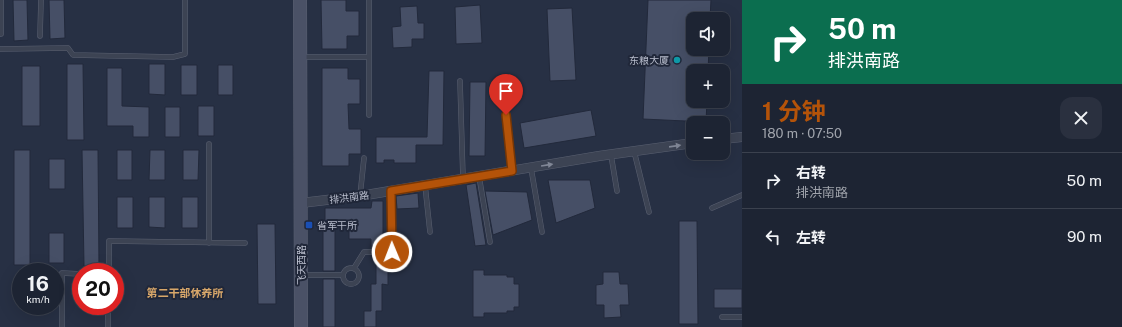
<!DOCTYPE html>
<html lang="zh">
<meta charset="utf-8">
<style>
body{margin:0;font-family:"Public Sans","Noto Sans SC",sans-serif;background:#2a303f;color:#f1f3f6;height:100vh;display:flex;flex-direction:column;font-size:15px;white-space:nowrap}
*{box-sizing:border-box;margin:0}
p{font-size:13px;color:#a0a4ac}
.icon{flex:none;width:22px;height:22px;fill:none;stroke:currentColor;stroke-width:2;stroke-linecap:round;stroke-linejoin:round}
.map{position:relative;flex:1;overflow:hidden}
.details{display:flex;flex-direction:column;background:#1d2433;width:380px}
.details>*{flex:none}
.hud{background:#0b6e4f;color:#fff;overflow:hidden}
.buttons{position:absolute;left:686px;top:12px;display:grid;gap:8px}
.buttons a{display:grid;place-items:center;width:44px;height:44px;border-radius:8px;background:#1d2433;box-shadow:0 4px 16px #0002,0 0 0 1px #3b414e;font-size:20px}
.speed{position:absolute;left:12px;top:263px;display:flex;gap:8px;font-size:20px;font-weight:700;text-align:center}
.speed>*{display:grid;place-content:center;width:52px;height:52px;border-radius:50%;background:#1d2433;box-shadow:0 4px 16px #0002,0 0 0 1px #3b414e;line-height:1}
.speed small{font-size:10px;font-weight:400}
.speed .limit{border:6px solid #d22;background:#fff;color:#111}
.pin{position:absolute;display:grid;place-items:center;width:34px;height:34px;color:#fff;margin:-41px -17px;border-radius:50% 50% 50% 0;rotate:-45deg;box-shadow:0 0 4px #0007}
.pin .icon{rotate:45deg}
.me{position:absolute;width:44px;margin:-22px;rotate:359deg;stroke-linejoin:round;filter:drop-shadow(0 0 3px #0008)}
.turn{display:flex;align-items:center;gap:14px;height:84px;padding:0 20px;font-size:18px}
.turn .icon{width:52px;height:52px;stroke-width:2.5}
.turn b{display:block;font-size:28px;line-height:34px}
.round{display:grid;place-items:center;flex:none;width:42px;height:42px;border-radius:12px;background:#2a303f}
.overview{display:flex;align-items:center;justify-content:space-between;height:68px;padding:0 20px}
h1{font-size:24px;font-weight:700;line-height:30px;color:#b45309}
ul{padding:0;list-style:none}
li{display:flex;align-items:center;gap:12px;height:56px;padding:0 20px;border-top:1px solid #3b414e}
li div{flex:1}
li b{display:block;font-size:15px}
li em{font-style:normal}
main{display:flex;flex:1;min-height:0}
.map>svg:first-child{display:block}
</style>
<main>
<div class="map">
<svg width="742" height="327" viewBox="0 0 742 327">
<rect width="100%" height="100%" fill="#273044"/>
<path fill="#464f66" stroke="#22293b" d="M13 0H27L28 40 14 41Z
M49 0H64L65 38 50 39Z
M321 0H346V11H359V36H347V49H322Z
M648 0H711L710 19H693V49H709L708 71H693V101H707L706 122 643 119Z
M480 5 482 43 456 44 455 7Z
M417 6 418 23H424V39H412V47L393 48 392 27 401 26 400 7Z
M572 8 576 80 550 81 547 9Z
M67 64H83L84 140H67Z
M149 64H165V95L149 94Z
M181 65H197V95H181Z
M218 65H233V95H218Z
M22 66H40V126H22Z
M107 68H122V106L149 107V137H133V126H107Z
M322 68H348V79H360V104H348L349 129H361V154H349V166H322Z
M429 71H444L443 145H416V163H394V160H384V163H376V137H427Z
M470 82H486L485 156H469Z
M198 106H214V136H198Z
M165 107H180V137H165Z
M591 110 596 136 524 148 520 123Z
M14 150H30V265H14Z
M82 150H98L99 266H84Z
M117 150H132V180H117Z
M150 150H165V180H149Z
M183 150H199L198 180H183Z
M49 159H65V189H49Z
M548 180H590L595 208 556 223Z
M476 183 486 245 475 246 466 185Z
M485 191 527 192 532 220 493 235Z
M418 193 419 208 397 209 396 196Z
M117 197H133V228H117Z
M149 197H165V228L149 227Z
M182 197H198V228H182Z
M372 201H383V246H371V239H349V225H335V271H323V225H325V208H371Z
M679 221H697L698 324H679Z
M257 224H275L276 304H258Z
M49 233H64V263H49Z
M376 260 388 261V285L382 284V311H376V327H364V311H371V284H376Z
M473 270H484V275H507V277H514V284H519V307H514V311H507V313H484V317H473Z
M603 272H619L620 284H628L629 305H620L621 317 604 318V305H596V285L603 284Z
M323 279H335V327H323Z
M714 289H742V308H714Z"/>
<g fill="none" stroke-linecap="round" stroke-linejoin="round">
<defs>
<path id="lane" d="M1 34V0
M40 36 41 0
M0 49 68 48 73 55 173 57 185 54V0
M302 57H369V115
M369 57V0
M460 81 463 179
M506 115 512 171
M634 151 649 212
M611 155 617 191
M531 168 542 232
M479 176 490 242
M425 185 430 232
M360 196 364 158
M712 208 742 195
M209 243V144
M343 276a8 8 0 1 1 16 0a8 8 0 1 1-16 0Z
M354 268 364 252H392L391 191
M109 272V241L245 243
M302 275H343
M722 317H742
M62 327V273L81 274
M108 327V306"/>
<path id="street" d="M723 139 742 137
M301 203 360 196 599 156 693 143"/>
<path id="secondary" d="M300 0 301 327"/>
</defs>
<use href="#lane" stroke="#5a6071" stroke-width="5.5"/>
<use href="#street" stroke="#5a6071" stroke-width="10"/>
<use href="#secondary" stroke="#5a6071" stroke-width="14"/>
<use href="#lane" stroke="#3c4353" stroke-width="4.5"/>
<use href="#street" stroke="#3c4353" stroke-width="9"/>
<use href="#secondary" stroke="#4a5166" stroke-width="13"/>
</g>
<defs><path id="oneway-solid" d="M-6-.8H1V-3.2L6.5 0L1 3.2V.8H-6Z"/></defs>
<g fill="#818796">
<use href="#oneway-solid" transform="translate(675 146) rotate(-8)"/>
<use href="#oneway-solid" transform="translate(547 165) rotate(-9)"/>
</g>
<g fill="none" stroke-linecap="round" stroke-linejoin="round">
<defs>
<path id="route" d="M392 252 391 191 512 171 506 115"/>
</defs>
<use href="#route" stroke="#753606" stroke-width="10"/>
<use href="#route" stroke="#b45309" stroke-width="7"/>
</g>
<circle fill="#0f9aa8" stroke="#202739" stroke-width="1.5" cx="677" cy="60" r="4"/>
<rect fill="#1a4fb4" stroke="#202739" stroke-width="1.5" x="305" y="221" width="8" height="8" rx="2"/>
<g text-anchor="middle" stroke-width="4" stroke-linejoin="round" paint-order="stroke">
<g font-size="10" fill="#b9becd" stroke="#202739" text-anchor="end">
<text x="669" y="64">东粮大厦</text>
<text x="317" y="229" text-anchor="start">省军干所</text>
</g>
<g font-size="10" fill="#b9becd" stroke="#202739">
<text transform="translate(349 197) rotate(-7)" y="4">排洪南路</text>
<text transform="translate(301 265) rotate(-90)" y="4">飞天西路</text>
</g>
<g font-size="11" font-weight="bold" fill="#d8a76a" stroke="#202739">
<text x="185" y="297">第二干部休养所</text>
</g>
</g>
</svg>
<div class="buttons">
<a><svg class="icon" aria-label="sound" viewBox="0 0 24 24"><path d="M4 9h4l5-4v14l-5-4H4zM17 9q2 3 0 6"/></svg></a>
<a>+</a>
<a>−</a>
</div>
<div class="speed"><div>16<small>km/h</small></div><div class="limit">20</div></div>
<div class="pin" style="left:506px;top:115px;background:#d93025"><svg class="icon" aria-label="arrive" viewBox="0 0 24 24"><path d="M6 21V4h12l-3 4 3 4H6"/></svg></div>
<svg class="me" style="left:392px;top:252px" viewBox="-20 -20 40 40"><circle r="17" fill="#b45309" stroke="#fff" stroke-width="3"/><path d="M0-11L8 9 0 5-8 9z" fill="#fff"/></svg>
</div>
<section class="details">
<div class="hud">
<div class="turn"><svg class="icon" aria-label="right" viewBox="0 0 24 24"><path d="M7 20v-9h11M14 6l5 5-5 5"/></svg><div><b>50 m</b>排洪南路</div></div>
</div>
<div class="overview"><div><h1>1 分钟</h1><p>180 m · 07:50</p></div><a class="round"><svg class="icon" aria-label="close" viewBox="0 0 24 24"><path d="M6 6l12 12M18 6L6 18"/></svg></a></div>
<ul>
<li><svg class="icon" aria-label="right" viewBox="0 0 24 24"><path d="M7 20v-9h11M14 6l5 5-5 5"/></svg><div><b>右转</b><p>排洪南路</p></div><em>50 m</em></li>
<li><svg class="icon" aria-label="left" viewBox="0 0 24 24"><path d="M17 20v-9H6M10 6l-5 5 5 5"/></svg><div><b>左转</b></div><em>90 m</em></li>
</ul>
</section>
</main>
